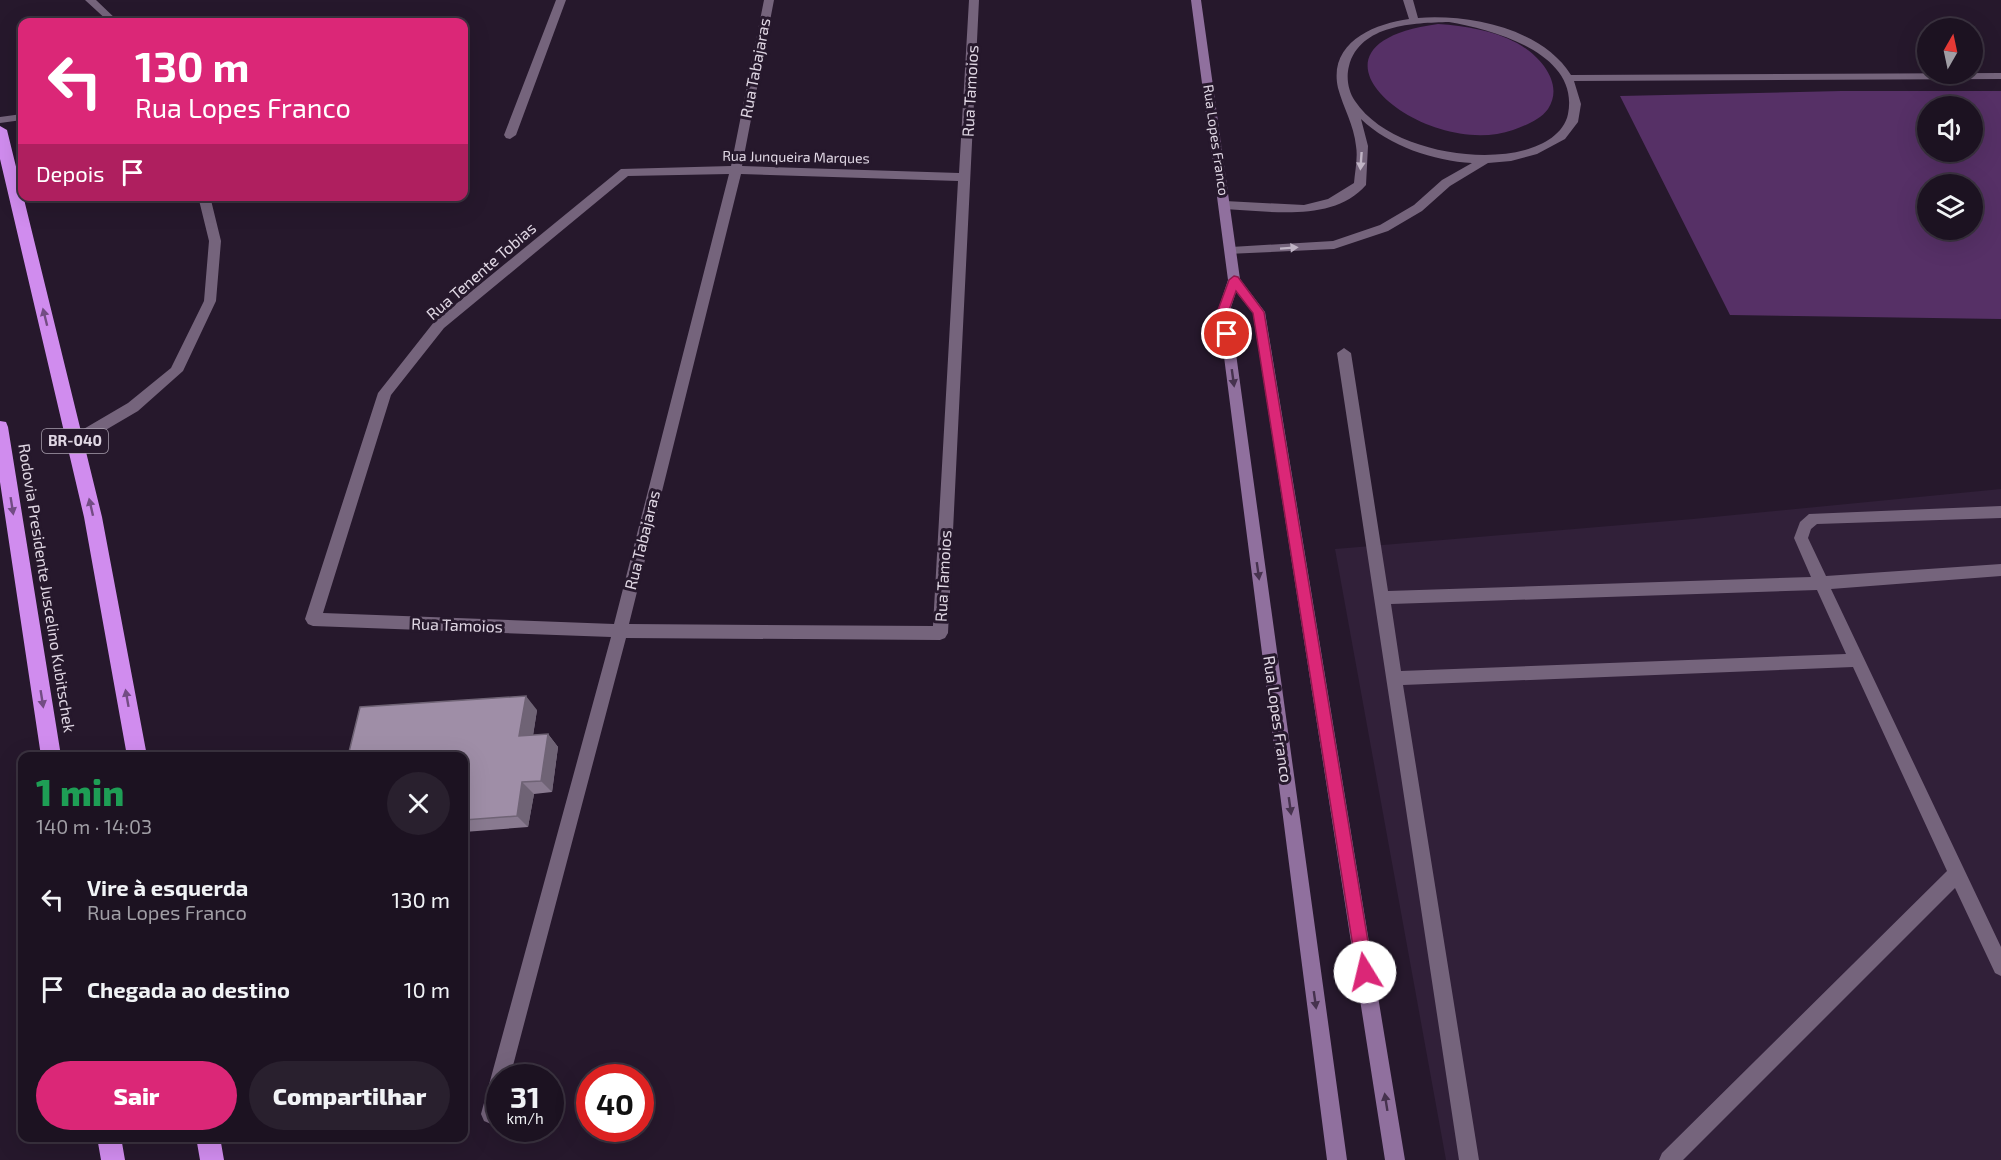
<!DOCTYPE html>
<html lang="pt">
<meta charset="utf-8">
<style>
body{margin:0;font-family:"Exo 2",sans-serif;background:#29202e;color:#f1f3f6;height:100vh;display:flex;flex-direction:column;font-size:22px;white-space:nowrap}
*{box-sizing:border-box;margin:0}
p{font-size:20px;color:#a09ea5}
.icon{flex:none;width:33px;height:33px;fill:none;stroke:currentColor;stroke-width:2;stroke-linecap:round;stroke-linejoin:round}
.map{position:relative;flex:1;overflow:hidden}
.sheet{position:absolute;left:18px;top:752px;width:450px;height:390px;display:flex;flex-direction:column;background:#1c1221;border-radius:12px;box-shadow:0 6px 24px #0002,0 0 0 2px #3a323f}
.sheet>*{flex:none}
.guide{position:absolute;left:18px;top:18px;width:450px;height:183px;border-radius:12px;box-shadow:0 6px 24px #0002,0 0 0 2px #3a323f;background:#db2777;color:#fff;overflow:hidden}
.needle{width:39px;rotate:9deg}
.tools{position:absolute;left:1917px;top:18px;display:grid;gap:12px}
.tools a{display:grid;place-items:center;width:66px;height:66px;border-radius:50%;background:#1c1221;box-shadow:0 6px 24px #0002,0 0 0 2px #3a323f;font-size:30px}
.speed{position:absolute;left:486px;top:1064px;display:flex;gap:12px;font-size:30px;font-weight:700;text-align:center}
.speed>*{display:grid;place-content:center;width:78px;height:78px;border-radius:50%;background:#1c1221;box-shadow:0 6px 24px #0002,0 0 0 2px #3a323f;line-height:1}
.speed small{font-size:15px;font-weight:400}
.speed .limit{border:9px solid #d22;background:#fff;color:#111}
.pin{position:absolute;display:grid;place-items:center;width:51px;height:51px;color:#fff;margin:-26px;border:3px solid #fff;border-radius:50%;box-shadow:0 2px 6px #0007}
.me{position:absolute;width:66px;margin:-33px;rotate:351deg;stroke-linejoin:round;filter:drop-shadow(0 0 4px #0008)}
.turn{display:flex;align-items:center;gap:21px;height:126px;padding:0 18px;font-size:27px}
.turn .icon{width:78px;height:78px;stroke-width:2.5}
.turn b{display:block;font-size:42px;line-height:51px}
.then{display:flex;align-items:center;height:57px;padding:0 18px;background:#0003;gap:12px;font-size:22px}
.round{display:grid;place-items:center;flex:none;width:63px;height:63px;border-radius:32px;background:#29202e}
.summary{display:flex;align-items:center;justify-content:space-between;height:102px;padding:0 18px}
h1{font-size:36px;font-weight:800;line-height:45px;color:#1e9e55}
.button{display:flex;gap:12px;margin-top:auto;padding:12px 18px}
.button a{flex:1;height:69px;border-radius:36px;background:#db2777;color:#fff;font-size:24px;font-weight:800;line-height:69px;text-align:center}
.button a+a{background:#29202e;color:#f1f3f6}
ul{padding:0;list-style:none}
li{display:flex;align-items:center;gap:18px;height:90px;padding:0 18px}
li div{flex:1}
li b{display:block;font-size:22px}
li em{font-style:normal}
.map>svg:first-child{display:block}
</style>
<div class="map">
<svg width="2001" height="1160" viewBox="0 0 2001 1160">
<rect width="100%" height="100%" fill="#26182c"/>
<path fill="#312039" d="M2001 489V1160H1446L1335 549 1693 519Z"/>
<path fill="#563066" fill-rule="evenodd" d="M1438 24C1466 26 1492 30 1517 43 1539 55 1565 83 1548 109 1540 120 1526 125 1513 130 1425 161 1280 45 1438 24Z
M1841 91H2001V319L1730 315 1620 96ZM1928 106H1972V152H1928ZM1928 184H1972V230H1928Z"/>
<g fill="none" stroke-linecap="round" stroke-linejoin="round">
<path fill="#75647c" fill-rule="evenodd" d="M85 0H96L119 22H109Z
M22 114V120L0 123V117Z
M198 196H210L221 241 216 301 183 371 138 411 80 445H70L68 441 70 437 128 403 171 368 204 301 209 241Z
M1344 348 1351 353 1388 591 1811 577 1794 538 1800 522 1809 514 2001 506V518L1817 524 1811 529 1808 538 1826 576 2001 564V576L1831 589 2001 947V976L1995 973 1955 888 1683 1160H1659L1662 1153 1947 871 1853 667 1403 685 1479 1160H1459L1337 353ZM1817 590 1846 654 1401 671 1391 604Z"/>
<path fill="#75647c" fill-rule="evenodd" d="M556 0H566L516 135 510 139 506 138 504 135Z
M764 0H774L742 166 959 173 969 0H979L948 633 945 638 940 640 626 638 510 1077H500V1117L498 1121 491 1124 484 1121 481 1114 611 637 313 626 308 624 305 619 378 393 434 322 621 169 731 166ZM729 174 614 624 323 613 391 395 444 328 628 176ZM741 174 958 181 933 626 629 624Z
M1403 0H1413L1418 18C1468 14 1542 28 1571 75L2001 73V79L1574 81 1581 104 1578 122 1565 139 1537 154 1511 161 1488 163 1450 186 1422 211 1388 231 1334 249 1227 254 1225 251 1231 247 1333 241 1380 225 1414 205 1442 180 1472 163C1434 161 1389 146 1361 119L1368 146 1366 185C1333 223 1269 211 1225 209L1219 205 1225 201 1304 205 1328 199 1354 183C1355 171 1358 158 1356 146 1354 125 1343 107 1338 88 1328 43 1373 24 1409 19ZM1449 22C1494 30 1580 53 1568 114 1564 134 1543 145 1525 150 1474 164 1386 148 1355 101 1348 91 1346 77 1349 66 1360 24 1414 23 1449 22Z"/>
<path fill="#90709e" fill-rule="evenodd" d="M1191 0H1201L1240 279 1265 312 1405 1160H1385L1253 313 1236 292 1230 310 1347 1160H1327L1218 310 1228 280Z"/>
<path fill="#d08cee" fill-rule="evenodd" d="M0 126 7 130 102 517 147 756H127L84 517 0 159Z
M0 421 6 422 8 427 61 756H41L0 482Z
M97 1137H121L125 1160H101Z
M196 1137H220L224 1160H200Z"/>
</g>
<path fill="#897a90" d="M537 710 533 735 548 734 558 747 552 792 534 794 528 827 464 832V756Z"/>
<path fill="#6f6375" d="M526 696 537 710 531 749 519 736Z
M548 734 558 747 552 792 541 781Z
M522 782 534 794 528 827 517 816Z"/>
<path fill="#9f8ea7" stroke="#6f6375" stroke-width="1.5" d="M526 696 519 736 548 734 541 781 522 782 517 816 464 820V756H348L360 707Z"/>
<defs><path id="oneway-solid" d="M-6-.8H1V-3.2L6.5 0L1 3.2V.8H-6Z" transform="scale(1.5)"/></defs>
<g fill="#c0b4c5">
<use href="#oneway-solid" transform="translate(1361 161) rotate(94)"/>
<use href="#oneway-solid" transform="translate(1289 248) rotate(-4)"/>
</g>
<g fill="#724c83">
<use href="#oneway-solid" transform="translate(45 317) rotate(-104)"/>
<use href="#oneway-solid" transform="translate(12 506) rotate(81)"/>
<use href="#oneway-solid" transform="translate(91 507) rotate(-103)"/>
<use href="#oneway-solid" transform="translate(127 698) rotate(-100)"/>
<use href="#oneway-solid" transform="translate(42 699) rotate(81)"/>
</g>
<g fill="#46324e">
<use href="#oneway-solid" transform="translate(1233 378) rotate(82)"/>
<use href="#oneway-solid" transform="translate(1258 571) rotate(82)"/>
<use href="#oneway-solid" transform="translate(1290 806) rotate(82)"/>
<use href="#oneway-solid" transform="translate(1315 1000) rotate(82)"/>
<use href="#oneway-solid" transform="translate(1386 1102) rotate(-99)"/>
</g>
<path fill="#db2777" stroke="#8e194d" stroke-width="1.5" d="M1234 276 1238 277 1264 312 1373 972 1371 977 1365 980 1359 977 1357 972 1253 313 1236 291 1229 310 1233 334 1227 338 1221 334 1218 310 1229 280Z"/>
<g text-anchor="middle" stroke-width="6" stroke-linejoin="round" paint-order="stroke">
<g font-size="14" fill="#e0d7e4" stroke="#26182c">
<text transform="translate(1216 140) rotate(82)" y="5">Rua Lopes Franco</text>
<text transform="translate(796 157) rotate(1)" y="5">Rua Junqueira Marques</text>
</g>
<rect fill="#26182c" stroke="#a89ead" stroke-width="1.5" x="42" y="429" width="66" height="24" rx="4.5"/>
<g font-size="15" font-weight="bold" fill="#e0d7e4">
<text x="75" y="446">BR-040</text>
</g>
<g font-size="16" fill="#e0d7e4" stroke="#26182c">
<text transform="translate(755 68) rotate(-79)" y="6">Rua Tabajaras</text>
<text transform="translate(970 91) rotate(-87)" y="6">Rua Tamoios</text>
<text transform="translate(481 271) rotate(-41)" y="6">Rua Tenente Tobias</text>
<text transform="translate(642 540) rotate(-76)" y="6">Rua Tabajaras</text>
<text transform="translate(943 576) rotate(-87)" y="6">Rua Tamoios</text>
<text transform="translate(47 588) rotate(81)" y="6">Rodovia Presidente Juscelino Kubitschek</text>
<text transform="translate(457 625) rotate(2)" y="6">Rua Tamoios</text>
<text transform="translate(1278 719) rotate(82)" y="6">Rua Lopes Franco</text>
</g>
</g>
</svg>
<div class="tools">
<a><svg class="needle" viewBox="-14 -14 28 28"><path d="M0-13l5 13h-10z" fill="#e53935"/><path d="M0 13l5-13h-10z" fill="#a09ea5"/></svg></a>
<a><svg class="icon" aria-label="sound" viewBox="0 0 24 24"><path d="M4 9h4l5-4v14l-5-4H4zM17 9q2 3 0 6"/></svg></a>
<a><svg class="icon" aria-label="layers" viewBox="0 0 24 24"><path d="M12 4l9 5-9 5-9-5zM3 14l9 5 9-5"/></svg></a>
</div>
<div class="speed"><div>31<small>km/h</small></div><div class="limit">40</div></div>
<div class="pin" style="left:1227px;top:334px;background:#d93025"><svg class="icon" aria-label="arrive" viewBox="0 0 24 24"><path d="M6 21V4h12l-3 4 3 4H6"/></svg></div>
<svg class="me" style="left:1365px;top:972px" viewBox="-20 -20 40 40"><circle r="19" fill="#fff"/><path d="M0-13L10 11 0 6-10 11z" fill="#db2777"/></svg>
<div class="guide">
<div class="turn"><svg class="icon" aria-label="left" viewBox="0 0 24 24"><path d="M17 20v-9H6M10 6l-5 5 5 5"/></svg><div><b>130 m</b>Rua Lopes Franco</div></div>
<div class="then">Depois<svg class="icon" aria-label="arrive" viewBox="0 0 24 24"><path d="M6 21V4h12l-3 4 3 4H6"/></svg></div>
</div>
<section class="sheet">
<div class="summary"><div><h1>1 min</h1><p>140 m · 14:03</p></div><a class="round"><svg class="icon" aria-label="close" viewBox="0 0 24 24"><path d="M6 6l12 12M18 6L6 18"/></svg></a></div>
<ul>
<li><svg class="icon" aria-label="left" viewBox="0 0 24 24"><path d="M17 20v-9H6M10 6l-5 5 5 5"/></svg><div><b>Vire à esquerda</b><p>Rua Lopes Franco</p></div><em>130 m</em></li>
<li><svg class="icon" aria-label="arrive" viewBox="0 0 24 24"><path d="M6 21V4h12l-3 4 3 4H6"/></svg><div><b>Chegada ao destino</b></div><em>10 m</em></li>
</ul>
<div class="button"><a>Sair</a><a>Compartilhar</a></div>
</section>
</div>
